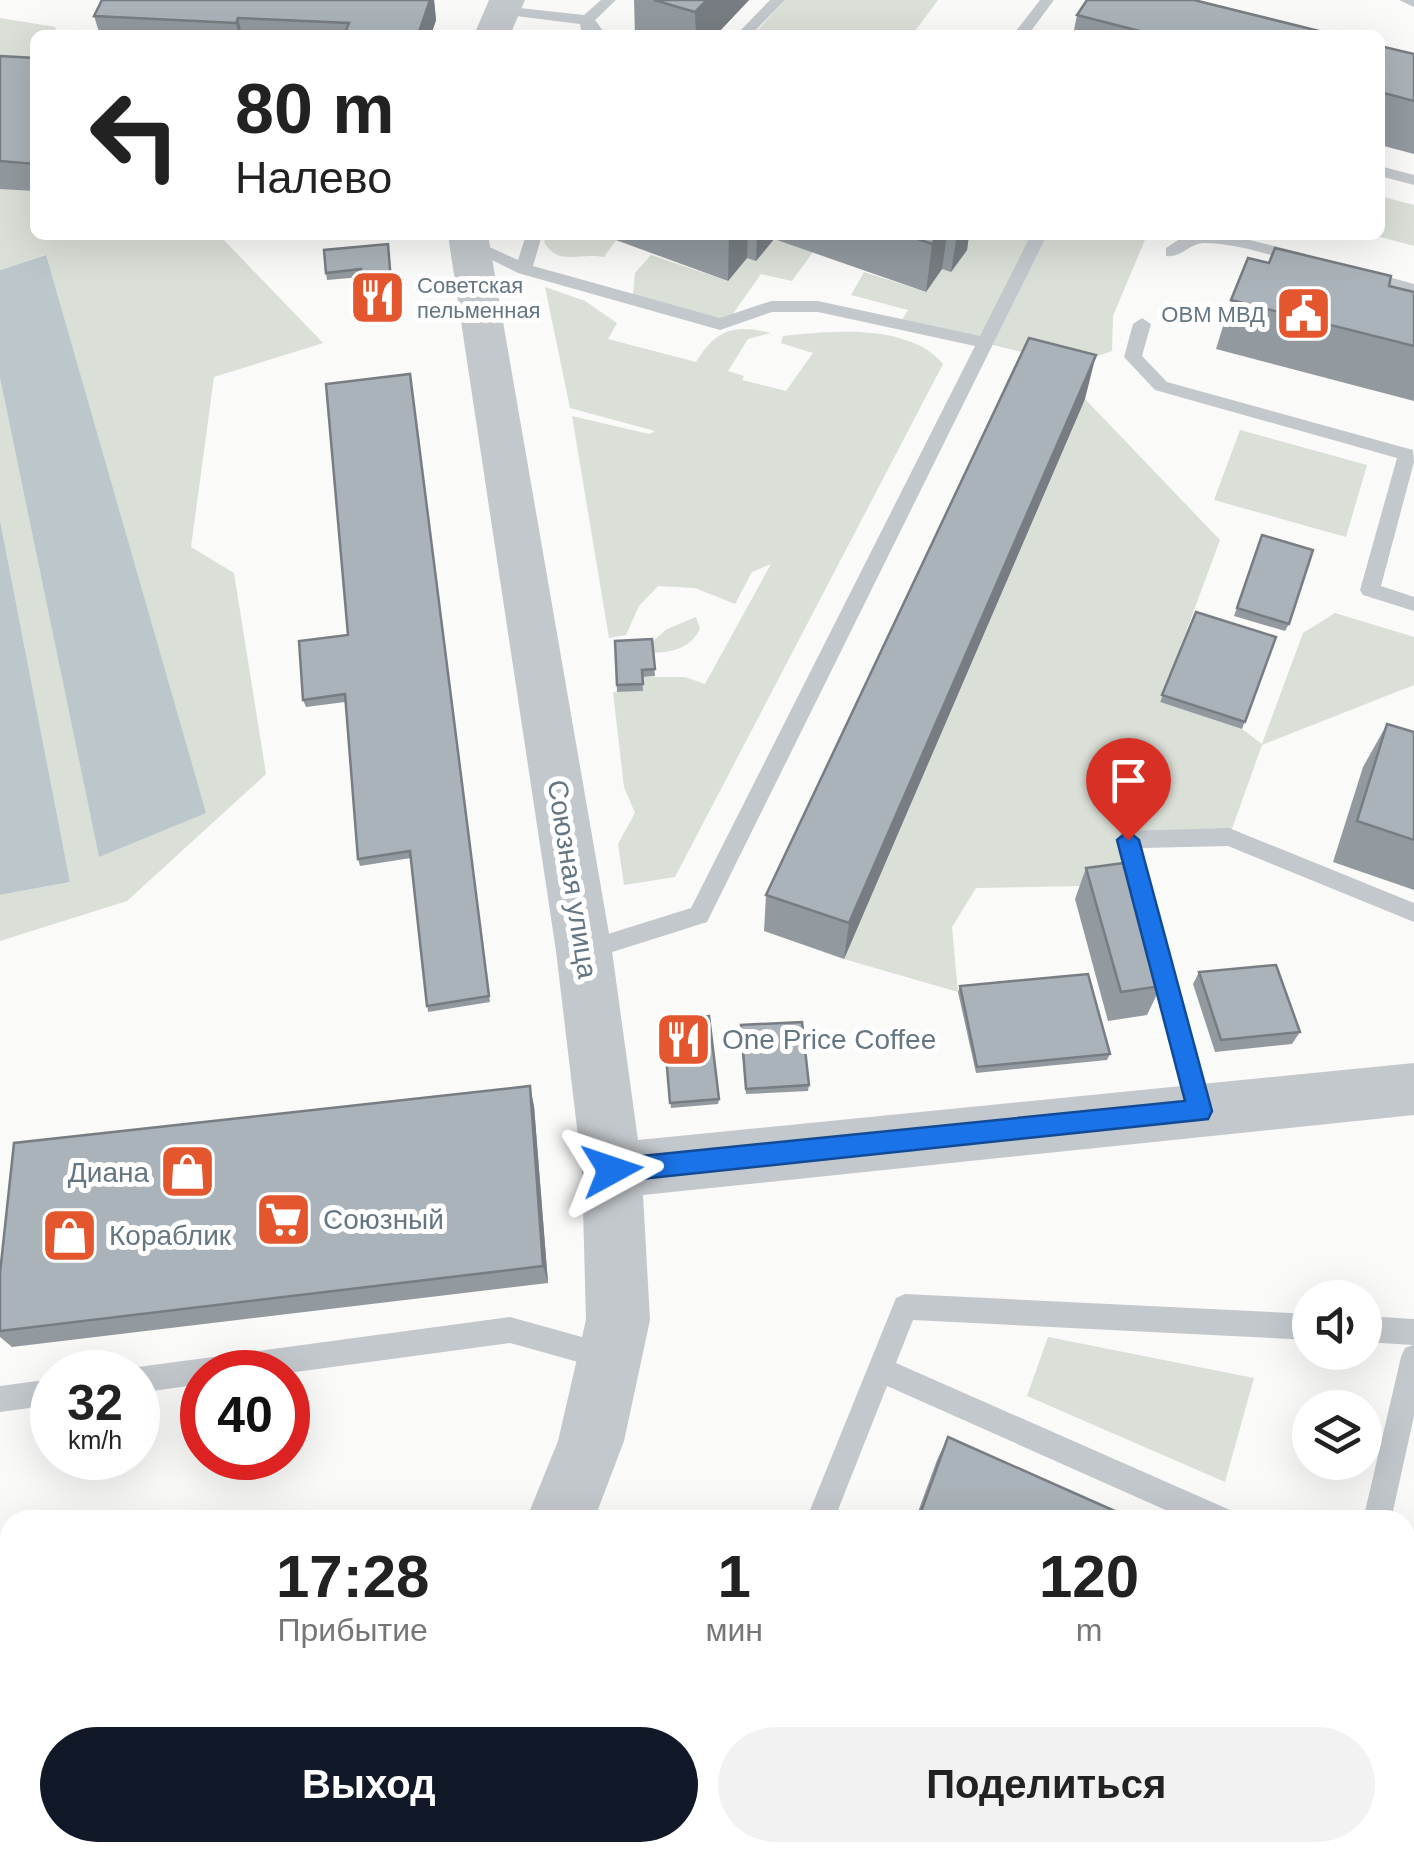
<!DOCTYPE html>
<html lang="ru">
<meta charset="utf-8">
<style>
body{margin:0;font-family:Arial,sans-serif;background:#f2f2f2;color:#222;height:100vh;display:flex;flex-direction:column;font-size:38px;white-space:nowrap}
*{box-sizing:border-box;margin:0}
p{font-size:32px;color:#767676}
.icon{flex:none;width:55px;height:55px;fill:none;stroke:currentColor;stroke-width:2;stroke-linecap:round;stroke-linejoin:round}
.map{position:relative;flex:1;overflow:hidden}
.panel{position:absolute;left:0px;top:1510px;width:1415px;height:352px;display:flex;flex-direction:column;background:#fff;border-radius:30px 30px 0 0;box-shadow:0 10px 40px #0002}
.panel>*{flex:none}
.top-card{position:absolute;left:30px;top:30px;width:1355px;height:210px;border-radius:15px;box-shadow:0 10px 40px #0002;background:#fff;color:#222;overflow:hidden}
.buttons{position:absolute;left:1292px;top:1280px;display:grid;gap:20px}
.buttons a{display:grid;place-items:center;width:90px;height:90px;border-radius:50%;background:#fff;box-shadow:0 10px 40px #0002;font-size:50px}
.speed{position:absolute;left:30px;top:1350px;display:flex;gap:20px;font-size:50px;font-weight:700;text-align:center}
.speed>*{display:grid;place-content:center;width:130px;height:130px;border-radius:50%;background:#fff;box-shadow:0 10px 40px #0002;line-height:1}
.speed small{font-size:25px;font-weight:400}
.speed .limit{border:15px solid #d22;background:#fff;color:#111}
.pin{position:absolute;display:grid;place-items:center;width:85px;height:85px;color:#fff;margin:-102px -42px;border-radius:50% 50% 50% 0;rotate:-45deg;box-shadow:0 0 10px #0007}
.pin .icon{rotate:45deg}
.me{position:absolute;width:110px;margin:-55px;rotate:85deg;stroke-linejoin:round;filter:drop-shadow(0 0 8px #0008)}
.turn{display:flex;align-items:center;gap:35px;height:210px;padding:0 40px;font-size:45px}
.turn .icon{width:130px;height:130px;stroke-width:2.5}
.turn b{display:block;font-size:70px;line-height:85px}
.eta{display:flex;justify-content:space-evenly;align-items:center;height:170px;text-align:center}
.eta b{font-size:60px;font-weight:700;line-height:70px}
.cta{display:flex;gap:20px;margin-top:auto;padding:20px 40px}
.cta a{flex:1;height:115px;border-radius:60px;background:#111827;color:#fff;font-size:40px;font-weight:700;line-height:115px;text-align:center}
.cta a+a{background:#f2f2f2;color:#222}
.map>svg:first-child{display:block}
</style>
<div class="map">
<svg width="1414" height="1861" viewBox="0 0 1414 1861">
<rect width="100%" height="100%" fill="#fafaf8"/>
<path fill="#dadfd7" d="M785 0H938L912 35H753Z
M0 18 56 27 53 35H35V235H219L323 343 214 377 191 547 234 573 266 774 127 901 0 941V895L70 882 0 520V378L99 856 45 255 0 270Z
M1380 196 1414 205V246L1373 235H1380Z
M546 235H604L617 239 604 257C579 252 558 267 544 242Z
M919 235H1147L1113 316 1112 351 1073 364 900 323 908 310 851 295 864 272 926 292 942 269Z
M774 239 813 252 792 281 761 274 732 315 724 319 633 295 635 273 651 255 728 281 747 258Z
M545 287 585 301 617 323 608 339 696 362C717 329 733 324 771 333L748 339 728 371 744 376 742 380 786 391 813 353 781 343 783 336C831 331 909 323 943 364L675 877 624 885 618 844 635 813 624 787 613 692 642 691V677H685L705 684 771 564 752 572 735 604 695 588 658 586 639 606 626 635 609 638 572 416 649 434 655 431 570 408Z
M1085 399 1220 540 1160 702 1242 729 1262 744 1303 633 1335 613 1414 637V685L1262 745 1229 837 1128 840 1140 885 976 888 952 927 958 992 844 959Z
M1240 430 1367 465 1346 537 1214 500Z
M696 617 700 629C690 648 674 652 653 653V641L667 629Z
M1048 1337 1254 1378 1225 1482 1027 1396Z"/>
<path fill="#bbc7cb" d="M46 255 206 813 99 857 0 378V270Z
M0 520 70 882 0 895Z
M10 1577V1852L174 1853 166 1861H0V1579Z"/>
<g fill="none" stroke-linecap="round" stroke-linejoin="round">
<path fill="#c3c8cc" fill-rule="evenodd" d="M601 0H616L595 20 606 35H582L580 24 501 14 494 10 501 6 584 15Z
M770 0H785L751 35H736Z
M1040 0H1054L1028 35H1013Z
M1399 0H1414V7Z
M1380 166 1414 175V185L1380 176Z
M526 235H542L533 266 720 318 771 301H818L980 336 1031 235H1047L707 922 584 961 576 958 573 951 576 944 691 908 975 346 818 312H772L720 330 518 273 462 245 470 240 476 241 518 260Z
M1186 235H1229L1306 254 1308 258 1300 263C1269 255 1236 243 1203 243 1189 244 1181 258 1166 256V248Z
M1360 269 1414 284V294L1354 278 1352 274Z
M1142 318 1151 324 1142 356 1167 382 1413 450 1414 462 1381 586 1414 597V611L1363 595 1360 590 1397 458 1155 390 1124 357 1133 324Z
M1229 828 1414 903V922L1228 846 1141 848 1212 1111 1209 1119 1200 1122 1191 1119 1188 1111 1117 840 1120 834 1128 831Z
M905 1294 1310 1314V1340L913 1320 896 1363 1230 1510 1234 1520H1188L887 1386 834 1520H806L896 1298Z
M1365 1316 1414 1319V1416L1391 1520H1363L1401 1357 1405 1348 1413 1345 1365 1342Z
M510 1317 607 1344 616 1348 620 1357 616 1366 607 1370 510 1343 288 1373 202 1372V1384L138 1393V1372H128L138 1367Z
M52 1379V1405L0 1412V1386Z
M1405 1577 1414 1581V1609L1405 1605Z
M636 1852H666L663 1861H633Z"/>
<path fill="#c3c8cc" fill-rule="evenodd" d="M944 1852H1015L1019 1861H947Z"/>
<path fill="#c3c8cc" fill-rule="evenodd" d="M489 0H525L510 35H474Z
M448 235H488L612 951 638 1140 1414 1063V1115L643 1195 650 1320 624 1441 594 1520H526L558 1441 586 1320 582 1170 556 951Z
M287 1852H364L361 1861H284Z"/>
</g>
<path fill="#929a9f" d="M102 0H434L436 20 431 35H100L94 16Z
M634 0H749L716 35H635Z
M1077 15 1335 35H1073Z
M1380 46 1414 54V154L1380 145Z
M0 56 35 58V191L0 189Z
M602 235H969L967 250 951 272 942 269 926 292 774 239 756 261 747 258 728 281Z
M389 252 394 315 365 318 361 277 327 280 326 273Z
M1269 263 1389 286 1414 292V401L1216 349 1231 300Z
M410 374 490 1002 428 1012 411 858 360 866 358 859 345 702 306 707 303 700 348 635Z
M1085 399 844 959 764 931 766 895Z
M1262 535 1289 624 1285 631 1234 616Z
M1196 612 1276 637 1242 729 1160 702Z
M652 639 655 676 642 677 643 691 617 692 615 641Z
M1387 724 1414 732V890L1333 862 1363 767Z
M1086 868 1161 986 1147 1015 1108 1021 1075 899Z
M1199 972 1300 1032 1292 1044 1215 1052 1193 984Z
M960 986 1110 1054 1107 1060 976 1073 958 992Z
M663 1020 719 1099 718 1104 671 1108Z
M740 1031 809 1085 808 1091 746 1094Z
M534 1106 548 1283 12 1347 0 1337V1273Z
M948 1437 1135 1520H915L937 1460Z
M1172 1852H1249L1247 1861H1190Z
M1291 1852H1405L1414 1861H1309Z"/>
<path fill="#777d82" d="M430 0H434L436 20 431 35H418Z
M707 0H749L716 35H696L695 12Z
M238 18 242 35H239L236 23Z
M729 235H748L747 258 728 281Z
M757 235H774V239L756 261Z
M938 235H947L942 269 926 292 932 244Z
M957 235H969L967 250 951 272Z
M1096 355 1085 399 844 959 849 923Z
M530 1086 534 1106 548 1283 543 1266Z"/>
<path fill="#aab3b9" stroke="#777d82" stroke-width="2.5" d="M102 0H430L418 35H344L349 23 238 18 236 23 94 16Z
M654 0H707L695 12Z
M1087 0H1194L1335 35H1155L1077 15Z
M1380 46 1414 54V101L1380 92Z
M0 56 35 58V164L0 161Z
M906 235H938L932 244Z
M388 244 393 307 363 310 361 269 326 273 324 250Z
M1275 248 1391 276 1389 286 1414 292V346L1231 300 1248 258 1269 263Z
M1029 338 1096 355 849 923 766 895Z
M410 374 489 996 427 1006 410 851 358 859 345 694 303 700 299 641 348 635 326 384Z
M1262 535 1313 550 1289 624 1237 608Z
M1196 612 1276 637 1245 722 1162 695Z
M652 639 655 669 642 670 643 684 617 685 615 641Z
M1387 724 1414 732V840L1357 821Z
M1132 862 1161 986 1121 992 1086 868Z
M1276 965 1300 1032 1221 1040 1199 972Z
M1088 974 1110 1054 977 1067 960 986Z
M709 1016 719 1099 670 1103 663 1020Z
M802 1022 809 1085 746 1089 741 1025Z
M530 1086 543 1266 0 1331V1273L14 1143Z
M948 1437 1135 1520H918Z
M1405 1683 1414 1687V1861H1316L1298 1852H1405Z
M1207 1852H1249L1247 1861H1225Z"/>
<path fill="#1a73e8" stroke="#114b97" stroke-width="2.5" d="M1128 831 1139 840 1212 1111 1208 1119 612 1182 604 1179 600 1170 604 1162 612 1159 1185 1101 1117 840Z"/>
<defs>
<symbol id="restaurant-square" viewBox="-11 -11 22 22"><rect x="-9" y="-9" width="18" height="18" rx="4" fill="#e4572e" stroke="#fff"/><path d="M-5-6h1v4h1v-4h1v4h1v-4h1v5L-1.5 .5V6h-2V.5L-5-1ZM5-6V6H3V1.5H1.5Q1.5-4 5-6Z" fill="#fff"/></symbol>
<symbol id="civic-square" viewBox="-11 -11 22 22"><rect x="-9" y="-9" width="18" height="18" rx="4" fill="#e4572e" stroke="#fff"/><path d="M-.6-6.5H3V-4.5H.6V-3L4-1V1h2V6H-6V1h2V-1L-.6-3ZM-1.2 2.5V6h2.4V2.5Z" fill="#fff"/></symbol>
<symbol id="shop-square" viewBox="-11 -11 22 22"><rect x="-9" y="-9" width="18" height="18" rx="4" fill="#e4572e" stroke="#fff"/><path d="M-5-2.5h2.3a2.7 3.5 0 0 1 5.4 0H5L5.5 6h-11ZM-1.5-2.5h3a1.5 2.3 0 0 0-3 0Z" fill="#fff"/></symbol>
<symbol id="supermarket-square" viewBox="-11 -11 22 22"><rect x="-9" y="-9" width="18" height="18" rx="4" fill="#e4572e" stroke="#fff"/><path d="M-6-5.5h2.5l.6 2H6L4.5 2H-2.5L-4.4-4H-6ZM-1.5 3.2a1.3 1.3 0 1 0 .1 0ZM3 3.2a1.3 1.3 0 1 0 .1 0Z" fill="#fff"/></symbol>
</defs>
<g fill-rule="evenodd">
<use href="#restaurant-square" x="346" y="266" width="63" height="63"/>
<use href="#civic-square" x="1272" y="282" width="63" height="63"/>
<use href="#restaurant-square" x="652" y="1008" width="63" height="63"/>
<use href="#shop-square" x="156" y="1140" width="63" height="63"/>
<use href="#supermarket-square" x="252" y="1188" width="63" height="63"/>
<use href="#shop-square" x="38" y="1204" width="63" height="63"/>
</g>
<g text-anchor="middle" stroke-width="10" stroke-linejoin="round" paint-order="stroke">
<g font-size="22" fill="#657683" stroke="#fff" text-anchor="start">
<text x="417" y="293">Советская<tspan x="417" dy="25">пельменная</tspan></text>
<text x="1265" y="322" text-anchor="end">ОВМ МВД</text>
</g>
<g font-size="28" fill="#657683" stroke="#fff">
<text transform="translate(573 879) rotate(81)" y="10">Союзная улица</text>
</g>
<g font-size="28" fill="#657683" stroke="#fff" text-anchor="start">
<text x="722" y="1049">One Price Coffee</text>
<text x="149" y="1182" text-anchor="end">Диана</text>
<text x="323" y="1229">Союзный</text>
<text x="109" y="1245">Кораблик</text>
</g>
</g>
</svg>
<div class="buttons">
<a><svg class="icon" aria-label="sound" viewBox="0 0 24 24"><path d="M4 9h4l5-4v14l-5-4H4zM17 9q2 3 0 6"/></svg></a>
<a><svg class="icon" aria-label="layers" viewBox="0 0 24 24"><path d="M12 4l9 5-9 5-9-5zM3 14l9 5 9-5"/></svg></a>
</div>
<div class="speed"><div>32<small>km/h</small></div><div class="limit">40</div></div>
<div class="pin" style="left:1128px;top:840px;background:#d93025"><svg class="icon" aria-label="arrive" viewBox="0 0 24 24"><path d="M6 21V4h12l-3 4 3 4H6"/></svg></div>
<svg class="me" style="left:612px;top:1170px" viewBox="-20 -20 40 40"><path d="M0-17L14 15 0 8-14 15z" fill="#1a73e8" stroke="#fff" stroke-width="4"/></svg>
<div class="top-card">
<div class="turn"><svg class="icon" aria-label="left" viewBox="0 0 24 24"><path d="M17 20v-9H6M10 6l-5 5 5 5"/></svg><div><b>80 m</b>Налево</div></div>
</div>
<section class="panel">
<div class="eta">
<div><b>17:28</b><p>Прибытие</p></div>
<div><b>1</b><p>мин</p></div>
<div><b>120</b><p>m</p></div>
</div>
<div class="cta"><a>Выход</a><a>Поделиться</a></div>
</section>
</div>
